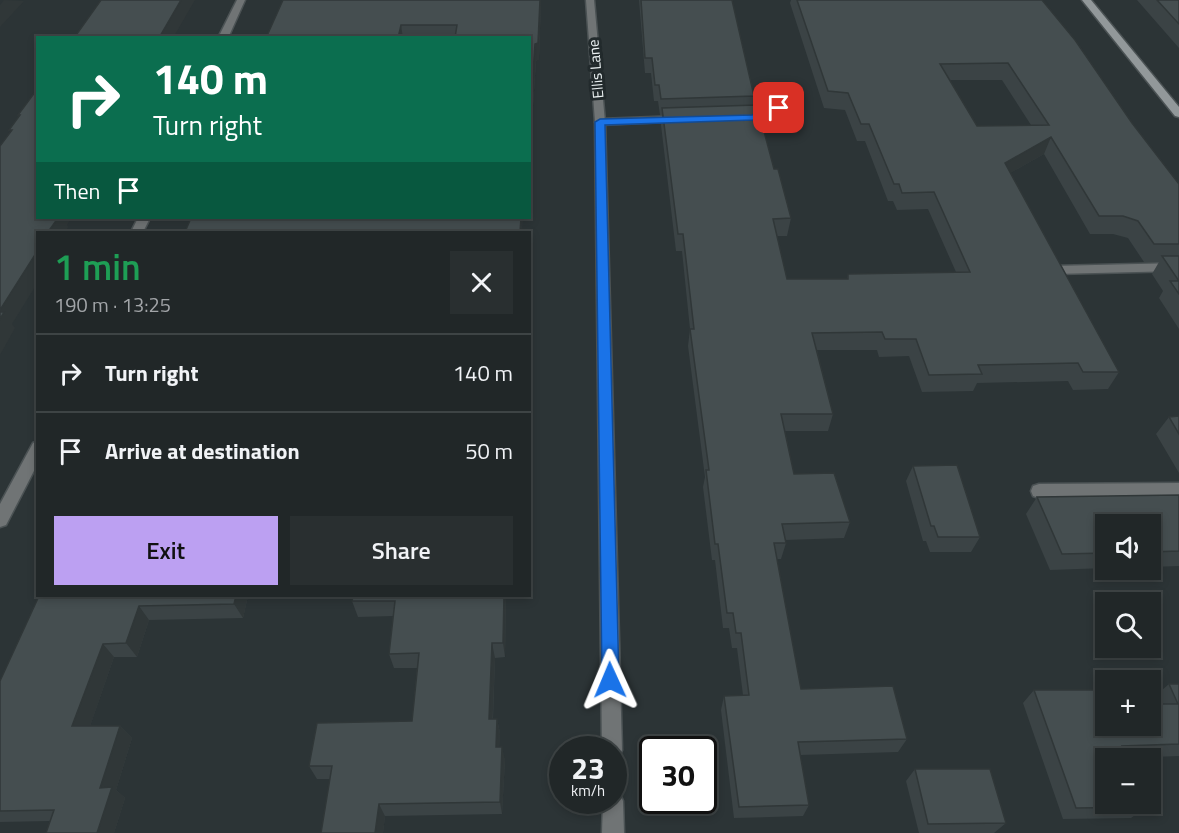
<!DOCTYPE html>
<meta charset="utf-8">
<style>
body{margin:0;font-family:"Titillium Web",sans-serif;background:#292f30;color:#f1f3f6;height:100vh;display:flex;flex-direction:column;font-size:22px;white-space:nowrap}
*{box-sizing:border-box;margin:0}
p{font-size:20px;color:#a2a5a8}
.icon{flex:none;width:33px;height:33px;fill:none;stroke:currentColor;stroke-width:2;stroke-linecap:round;stroke-linejoin:round}
.map{position:relative;flex:1;overflow:hidden}
.drawer{position:absolute;left:36px;top:231px;width:495px;height:366px;display:flex;flex-direction:column;background:#212728;border-radius:0px;box-shadow:0 3px 9px #0003,0 0 0 2px #3e4445}
.drawer>*{flex:none}
.guide{position:absolute;left:36px;top:36px;width:495px;height:183px;border-radius:0px;box-shadow:0 3px 9px #0003,0 0 0 2px #3e4445;background:#0b6e4f;color:#fff;overflow:hidden}
.buttons{position:absolute;left:1095px;top:514px;display:grid;gap:12px}
.buttons a{display:grid;place-items:center;width:66px;height:66px;border-radius:0px;background:#212728;box-shadow:0 3px 9px #0003,0 0 0 2px #3e4445;font-size:30px}
.speed{position:absolute;left:549px;top:736px;display:flex;gap:12px;font-size:30px;font-weight:700;text-align:center}
.speed>*{display:grid;place-content:center;width:78px;height:78px;border-radius:50%;background:#212728;box-shadow:0 3px 9px #0003,0 0 0 2px #3e4445;line-height:1}
.speed small{font-size:15px;font-weight:400}
.speed .limit{border:3px solid #111;border-radius:9px;background:#fff;color:#111}
.pin{position:absolute;display:grid;place-items:center;width:51px;height:51px;color:#fff;margin:-26px;border-radius:12px;box-shadow:0 3px 9px #0006}
.me{position:absolute;width:66px;margin:-33px;rotate:359deg;stroke-linejoin:round;filter:drop-shadow(0 0 4px #0008)}
.turn{display:flex;align-items:center;gap:21px;height:126px;padding:0 18px;font-size:27px}
.turn .icon{width:78px;height:78px;stroke-width:2.5}
.turn b{display:block;font-size:42px;line-height:51px}
.then{display:flex;align-items:center;height:57px;padding:0 18px;background:#0003;gap:12px;font-size:22px}
.round{display:grid;place-items:center;flex:none;width:63px;height:63px;border-radius:0px;background:#292f30}
.head{display:flex;align-items:center;justify-content:space-between;height:102px;padding:0 18px}
h1{font-size:36px;font-weight:600;line-height:45px;color:#1e9e55}
.primary-button{display:flex;gap:12px;margin-top:auto;padding:12px 18px}
.primary-button a{flex:1;height:69px;border-radius:0px;background:#bca0f2;color:#111;font-size:24px;font-weight:600;line-height:69px;text-align:center}
.primary-button a+a{background:#292f30;color:#f1f3f6}
ul{padding:0;list-style:none}
li{display:flex;align-items:center;gap:18px;height:78px;padding:0 18px;border-top:2px solid #3e4445}
li div{flex:1}
li b{display:block;font-size:22px}
li em{font-style:normal}
.map>svg:first-child{display:block}
</style>
<div class="map">
<svg width="1179" height="833" viewBox="0 0 1179 833">
<rect width="100%" height="100%" fill="#2c3436"/>
<g fill="none" stroke-linecap="round" stroke-linejoin="round">
<defs>
<path id="lane" d="M779 105 784 108 783 110C770 115 747 127 736 118Z
M681 116 685 117V121L600 125 595 122 600 119Z
M1179 263V271L1054 274 1048 270 1054 266Z
M1179 483V495L1039 498 1033 496 1031 491 1033 486 1039 484Z"/>
<path id="street" d="M237 0H245L228 38H218Z
M586 0H594L605 122 622 750 619 757 614 759V750H602L595 122Z
M138 218H150L143 232H131Z
M38 441V463L6 525 0 527V504L33 443Z
M614 791 620 794 623 801 624 833H602L603 801H614Z"/>
<path id="secondary" d="M1082 0H1091L1179 107V117L1175 116Z"/>
</defs>
<use href="#lane" stroke="#4b5254" stroke-width="3"/>
<use href="#street" stroke="#4b5254" stroke-width="3"/>
<use href="#secondary" stroke="#4b5254" stroke-width="3"/>
<use href="#lane" fill="#707475" fill-rule="evenodd"/>
<use href="#street" fill="#707475" fill-rule="evenodd"/>
<use href="#secondary" fill="#92989a" fill-rule="evenodd"/>
</g>
<path fill="#3b4345" fill-rule="evenodd" d="M541 0 539 59 536 61 530 150V38H266Z
M639 0H732L754 96 753 105 791 218 787 236H777L787 279H847L848 274 956 272 928 209 897 210 893 201H888L865 141H857L845 110 824 108 790 3 791 0H1042L1132 123 1179 184V329L1159 298 1163 291 1152 274 1159 262H1144L1128 238 1113 234H1090L1044 154 1010 173 1119 372 1108 389 1073 390 1068 381 977 383 973 391 922 392 909 356 879 357 877 350H817L833 414 828 431H785L794 474 850 522 844 538 785 540 786 543 781 559H777L801 689 907 739 898 752 800 755 809 805 803 816 734 818 721 710 724 696 743 695 737 648H732L729 628H723L715 560H712L703 487 705 477 688 346 690 329 682 251H676L661 125 662 115H660L658 101H654L651 73H645ZM950 80H1002L1031 125 977 126Z
M1137 0H1179V48Z
M1179 416V473L1156 434 1169 417Z
M913 466 980 537 971 552H930L926 541H923L906 481Z
M1179 495V566L1150 567V525H1106V568L1050 570 1026 514 1037 497Z
M39 596H248L243 618 149 620 137 657H114L90 726H120L132 738 116 790 125 798 114 833H46L50 821 0 822V681Z
M506 596 505 657 495 658 493 719H497L500 733 499 747 505 760 502 814 385 816 383 833H321L330 779H317L309 766 412 721 417 668H394L389 654 393 616 358 617 352 601Z
M1169 684H1179V756L1126 758 1146 807 1131 818 1063 819 1023 703 1034 690 1105 704H1157L1154 697Z
M915 769 1006 823 994 833H919L906 781Z"/>
<path fill="#303738" d="M4 0 24 1 0 27V5Z
M181 0H195L173 38H159Z
M540 0H541L539 59 536 61 530 150V117L532 79Z
M401 25 403 38H398Z
M1051 137 1044 154 998 180 1005 163Z
M58 218H71L67 225 68 227 67 229 68 231 67 232H48Z
M521 218H523L522 232H520Z
M38 250V282L12 324 15 328 0 355V310Z
M236 596H248L243 618 234 604Z
M504 596H506L505 657 503 643Z
M139 606 149 620 137 657 126 643Z
M492 643 495 658 492 733 489 719Z
M103 644 114 657 86 738 72 726Z
M497 719 500 733 499 760 496 747Z
M120 726 132 738 116 790 125 798 114 833H97L100 788Z
M502 747 505 760 502 814 500 802Z
M379 804 385 816 383 833H375Z"/>
<path fill="#454e50" stroke="#303738" stroke-width="1.5" fill-rule="evenodd" d="M101 0H181L159 38H74Z
M283 0H540L538 43 535 44 530 117V38H455L457 25H401L398 38H266Z
M641 0H732L754 96 661 99 659 85H655L652 58H645Z
M797 0H1042L1075 40 1132 123 1179 184V244H1154L1138 221 1123 216H1099L1051 137 1005 163 1119 372H1083L1078 363 978 365 982 374 929 375 916 339H885L882 332 812 333 833 414H781L794 474 834 473 850 522 782 524 786 543H774L801 689 893 686 907 739 798 742 809 805 739 807 724 696 749 695 741 633H736L733 613H727L718 544H715L706 470H709L690 329H694L683 234H678L662 108 757 105 774 169H778L791 218 773 219 787 279H848V274L970 272 934 192 902 193 899 184H894L869 124H861L848 93 828 91ZM1008 63 1049 125 977 126 940 64Z
M1157 0H1179V24Z
M38 88V218H58L48 232H38V250L0 310V146L12 130H9L20 115H18Z
M191 218H521L520 232H185Z
M1162 256H1179V294L1170 281H1179Z
M0 312H4L0 319Z
M1179 416V434L1169 417Z
M957 465 980 537H938L934 526H931L913 466Z
M1179 495V551L1150 552V525H1106V553L1062 554 1037 497Z
M39 596H236L234 604 139 606 126 643 103 644 72 726H120L100 788 112 787 97 833H46L54 810 0 811V681Z
M353 596H504L503 643H492L489 719H497L496 747H502L500 802 379 804 375 833H321L332 766H309L317 723 412 721 419 653 389 654 395 601H352Z
M1169 684H1179V744L1122 746 1127 759H1106V804H1145L1146 807 1076 808 1034 690H1099L1106 704V726H1150V704H1178Z
M915 769H990L1006 823 928 824Z"/>
<path fill="#1a73e8" stroke="#114b97" stroke-width="1.5" d="M776 106 784 108 753 120 605 125 619 680 617 686 610 688 604 686 602 680 595 122 600 119 752 115Z"/>
<g text-anchor="middle" stroke-width="6" stroke-linejoin="round" paint-order="stroke">
<g font-size="15" fill="#ebf1f2" stroke="#222a2c">
<text transform="translate(596 69) rotate(-95)" y="5">Ellis Lane</text>
</g>
</g>
</svg>
<div class="buttons">
<a><svg class="icon" aria-label="sound" viewBox="0 0 24 24"><path d="M4 9h4l5-4v14l-5-4H4zM17 9q2 3 0 6"/></svg></a>
<a><svg class="icon" aria-label="search" viewBox="0 0 24 24"><circle cx="10" cy="10" r="6"/><path d="M15 15l6 6"/></svg></a>
<a>+</a>
<a>−</a>
</div>
<div class="speed"><div>23<small>km/h</small></div><div class="limit">30</div></div>
<div class="pin" style="left:779px;top:108px;background:#d93025"><svg class="icon" aria-label="arrive" viewBox="0 0 24 24"><path d="M6 21V4h12l-3 4 3 4H6"/></svg></div>
<svg class="me" style="left:610px;top:680px" viewBox="-20 -20 40 40"><path d="M0-17L14 15 0 8-14 15z" fill="#1a73e8" stroke="#fff" stroke-width="4"/></svg>
<div class="guide">
<div class="turn"><svg class="icon" aria-label="right" viewBox="0 0 24 24"><path d="M7 20v-9h11M14 6l5 5-5 5"/></svg><div><b>140 m</b>Turn right</div></div>
<div class="then">Then<svg class="icon" aria-label="arrive" viewBox="0 0 24 24"><path d="M6 21V4h12l-3 4 3 4H6"/></svg></div>
</div>
<section class="drawer">
<div class="head"><div><h1>1 min</h1><p>190 m · 13:25</p></div><a class="round"><svg class="icon" aria-label="close" viewBox="0 0 24 24"><path d="M6 6l12 12M18 6L6 18"/></svg></a></div>
<ul>
<li><svg class="icon" aria-label="right" viewBox="0 0 24 24"><path d="M7 20v-9h11M14 6l5 5-5 5"/></svg><div><b>Turn right</b></div><em>140 m</em></li>
<li><svg class="icon" aria-label="arrive" viewBox="0 0 24 24"><path d="M6 21V4h12l-3 4 3 4H6"/></svg><div><b>Arrive at destination</b></div><em>50 m</em></li>
</ul>
<div class="primary-button"><a>Exit</a><a>Share</a></div>
</section>
</div>
